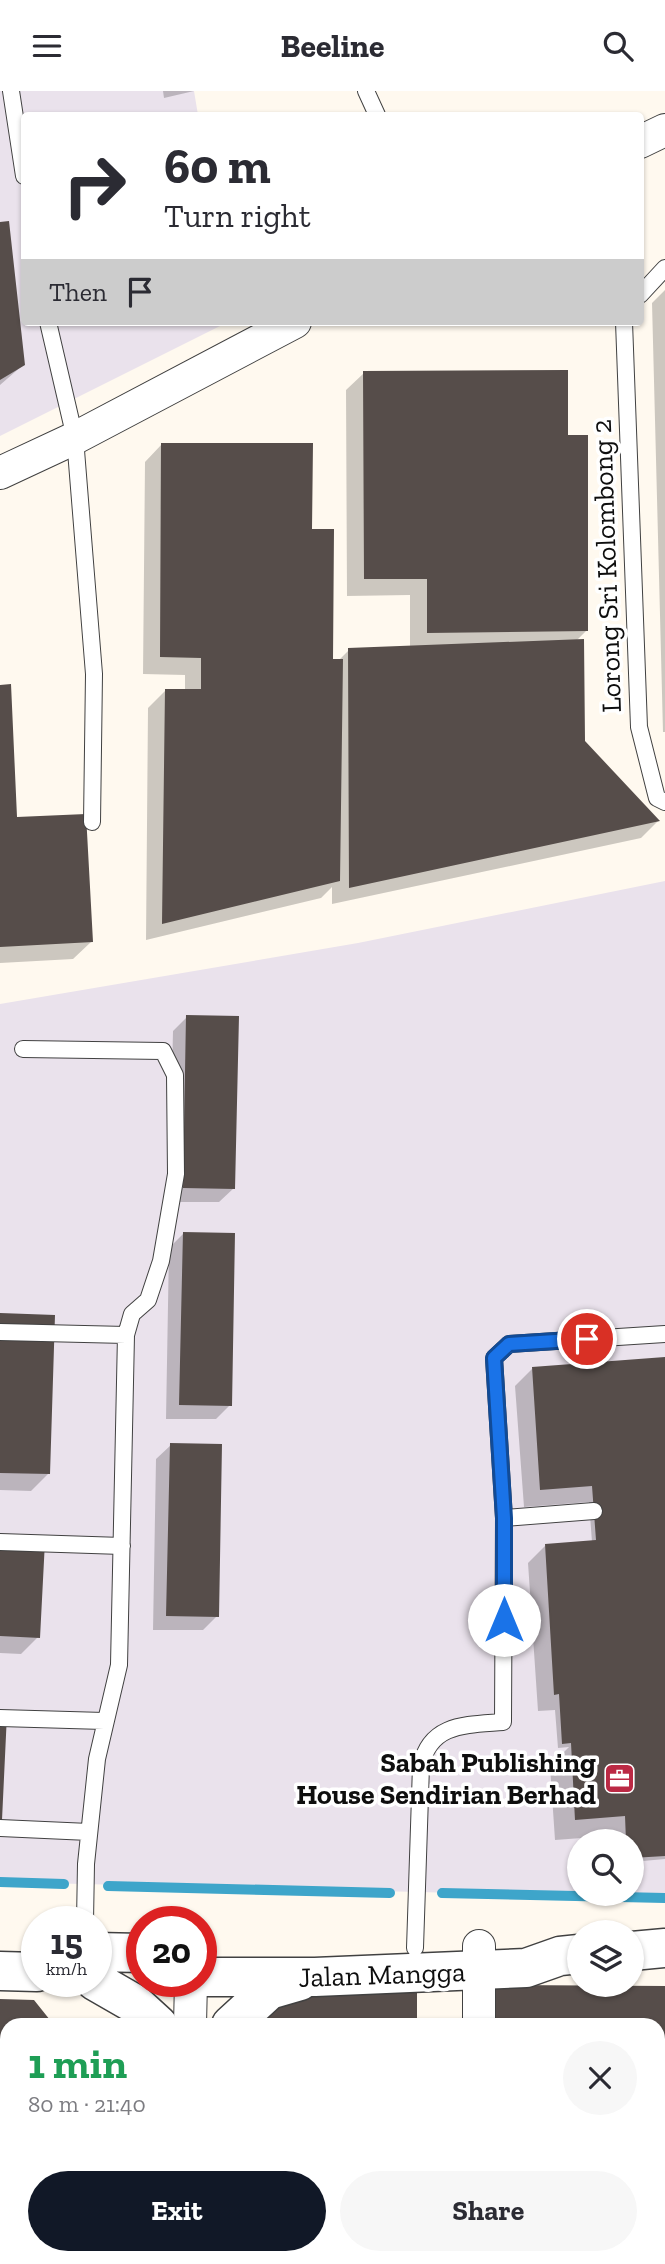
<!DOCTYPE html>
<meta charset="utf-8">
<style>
body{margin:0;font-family:"Zilla Slab",serif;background:#f7f7f7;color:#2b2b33;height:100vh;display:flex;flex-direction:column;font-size:26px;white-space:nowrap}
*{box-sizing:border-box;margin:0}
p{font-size:23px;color:#7c7c81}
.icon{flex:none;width:38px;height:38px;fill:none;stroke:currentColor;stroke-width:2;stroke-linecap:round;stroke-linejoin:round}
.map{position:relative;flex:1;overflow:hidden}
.sheet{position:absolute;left:0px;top:1927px;width:665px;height:247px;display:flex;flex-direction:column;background:#fff;border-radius:21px 21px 0 0;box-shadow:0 2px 5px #0004}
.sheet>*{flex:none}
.guide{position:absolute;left:21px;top:21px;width:623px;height:214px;border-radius:7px;box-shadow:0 2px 5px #0004;background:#fff;color:#2b2b33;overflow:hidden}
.buttons{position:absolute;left:567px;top:1738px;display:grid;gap:14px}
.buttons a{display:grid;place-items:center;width:77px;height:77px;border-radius:50%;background:#fff;box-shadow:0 2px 5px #0004;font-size:35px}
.speed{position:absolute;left:21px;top:1815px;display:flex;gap:14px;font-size:35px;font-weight:700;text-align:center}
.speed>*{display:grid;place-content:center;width:91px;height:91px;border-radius:50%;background:#fff;box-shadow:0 2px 5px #0004;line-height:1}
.speed small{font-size:18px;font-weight:400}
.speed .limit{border:10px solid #d22;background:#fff;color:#111}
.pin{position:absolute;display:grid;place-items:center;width:60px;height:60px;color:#fff;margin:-30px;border:4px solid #fff;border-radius:50%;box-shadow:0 2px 7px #0007}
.me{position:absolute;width:77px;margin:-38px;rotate:0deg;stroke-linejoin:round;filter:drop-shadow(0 0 5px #0008)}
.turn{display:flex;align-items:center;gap:24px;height:147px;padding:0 28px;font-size:32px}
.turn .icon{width:91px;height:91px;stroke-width:2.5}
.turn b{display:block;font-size:49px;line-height:60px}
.then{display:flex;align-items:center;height:66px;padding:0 28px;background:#0003;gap:14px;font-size:26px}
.round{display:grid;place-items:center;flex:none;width:74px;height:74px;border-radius:37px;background:#f7f7f7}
.head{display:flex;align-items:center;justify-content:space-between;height:119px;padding:0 28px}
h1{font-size:42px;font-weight:700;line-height:52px;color:#1e9e55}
.action{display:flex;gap:14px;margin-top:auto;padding:14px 28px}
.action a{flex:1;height:80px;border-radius:42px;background:#111827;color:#fff;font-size:28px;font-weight:700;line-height:80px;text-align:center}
.action a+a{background:#f7f7f7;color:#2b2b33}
header{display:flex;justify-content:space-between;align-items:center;height:91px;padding:0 28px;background:#fff;font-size:32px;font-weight:700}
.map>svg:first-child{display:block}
</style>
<header><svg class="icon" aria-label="menu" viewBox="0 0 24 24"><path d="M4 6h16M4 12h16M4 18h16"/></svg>Beeline<svg class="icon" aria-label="search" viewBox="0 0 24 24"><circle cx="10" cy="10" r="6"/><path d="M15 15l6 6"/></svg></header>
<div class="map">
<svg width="665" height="2173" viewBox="0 0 665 2173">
<rect width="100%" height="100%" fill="#fff9ef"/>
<path fill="#eae2ec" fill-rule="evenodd" d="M0 0H194L198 24H24V231H228L0 345Z
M665 790V1807L0 1791V913L358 852ZM579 1750H632V1802H579Z"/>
<path fill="#0003" d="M163 0H194L164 7Z
M0 132 23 274 0 294Z
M665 199V641H663L652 212Z
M364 282 566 346 586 540 576 550 583 651 658 730 641 747 332 813V796L321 807 146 849 148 617 165 600H185V584L143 583 145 371 162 353 310 440 331 570H338L349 559 410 557V504L347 505 346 299Z
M0 596 15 728 91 851 73 868 0 872Z
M187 926 234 1097 219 1111H169L173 940Z
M183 1143 230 1314 216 1328H166L169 1157Z
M0 1224 49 1382 31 1400 0 1399Z
M665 1268V1768L632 1771V1750H622V1744L555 1749 550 1675 569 1656 558 1657 555 1619 538 1620 528 1472 545 1455 592 1451 589 1411 524 1416 515 1295 532 1278Z
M171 1354 217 1525 203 1539H153L156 1368Z
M0 1450 38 1546 21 1563 0 1562Z
M0 1910 7 1934V2023H0Z
M658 2018H665V2156L658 2163H665V2173L658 2166Z
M0 2083H7V2166H58L51 2173H0Z
M198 2166H411V2173H197Z"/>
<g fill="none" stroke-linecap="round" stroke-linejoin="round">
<path stroke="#3ea5ca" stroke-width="10" d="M0 1791 64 1793
M108 1795 390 1802
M442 1802 665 1807"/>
</g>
<path fill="#564d4a" d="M9 130 25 274 0 289V131Z
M568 279V344H588V540L427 542V488H364L363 280Z
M161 352H313L312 438H334L333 568H343L340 790 162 833 165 598H201V567L160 566Z
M584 548 585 650 660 730 349 797 348 557Z
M11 593 17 726 86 723 93 851 0 856V594Z
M186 924 239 925 235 1098 183 1097Z
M183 1141 235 1142 232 1315 179 1314Z
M0 1222 55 1224 50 1383 0 1382Z
M665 1266V1765L632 1767V1750H626L625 1725 575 1729 571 1652 562 1653 559 1603 554 1604 545 1453 596 1449 592 1395 540 1399 532 1276Z
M170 1352 222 1353 219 1526 166 1525Z
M0 1448 45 1450 40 1547 0 1545Z
M0 1622 7 1623 2 1729H0Z
M254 1892H417V1934H206Z
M492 1894 665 1895V2016H658V1934H491Z
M0 1908 34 1909 54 1934H7V2006H0Z
M658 2025H665V2147H658Z
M0 2082H7V2156H0Z
M658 2161H665V2173H485V2166H658Z
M214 2166H413L412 2173H213Z"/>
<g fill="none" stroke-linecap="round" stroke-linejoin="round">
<defs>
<path id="service" d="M11 0 24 85
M366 0 377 24
M640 204 665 177
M48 231 75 347 94 583 92 731
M624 231 639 636 657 707 665 711
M23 958 163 960 175 984 176 1083 161 1170 148 1209 132 1223 126 1244 119 1574 97 1668 86 1773 85 1830
M0 1241 126 1244
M504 1427 594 1420
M0 1451 122 1455
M0 1627 104 1630
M0 1737 89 1741
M415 1857 421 1675C430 1632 466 1634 503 1631L504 1427 494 1267 509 1253 665 1243
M0 2072H7"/>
<path id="minor" d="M640 51 665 39
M0 382 75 347 295 231
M479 1855V1934
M190 1934 191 1890
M176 2173 177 2166
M479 2173V2166"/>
<path id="tertiary" d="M632 1860 665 1857
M96 1861 142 1862
M0 1880 37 1881
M201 1886H315L526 1877 560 1865 579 1863
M95 1890 135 1913 158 1934
M231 1934 269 1899 300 1890"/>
</defs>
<use href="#service" stroke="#414141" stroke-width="18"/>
<use href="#minor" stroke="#414141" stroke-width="34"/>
<use href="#tertiary" stroke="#414141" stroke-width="41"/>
<use href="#service" stroke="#fff" stroke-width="16"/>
<use href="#minor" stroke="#fff" stroke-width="32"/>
<use href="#tertiary" stroke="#fff" stroke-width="38"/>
</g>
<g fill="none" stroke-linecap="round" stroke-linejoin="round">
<defs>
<path id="route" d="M504 1529V1427L494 1267 509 1253 587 1248"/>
</defs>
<use href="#route" stroke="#114b97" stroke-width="18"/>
<use href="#route" stroke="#1a73e8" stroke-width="12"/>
</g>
<defs>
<symbol id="office-square" viewBox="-11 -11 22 22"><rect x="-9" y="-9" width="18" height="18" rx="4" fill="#bb2944" stroke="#fff"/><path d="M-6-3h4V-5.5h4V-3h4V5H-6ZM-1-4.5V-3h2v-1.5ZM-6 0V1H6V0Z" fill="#fff"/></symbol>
</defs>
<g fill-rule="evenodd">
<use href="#office-square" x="602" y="1670" width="35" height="35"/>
</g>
<g text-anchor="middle" stroke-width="7" stroke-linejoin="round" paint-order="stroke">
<g font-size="28" fill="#0e0e0e" stroke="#fff">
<text transform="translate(606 475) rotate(-92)" y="10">Lorong Sri Kolombong 2</text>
<text transform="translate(382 1883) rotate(-2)" y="10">Jalan Mangga</text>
</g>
<g font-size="28" font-weight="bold" fill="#0e0e0e" stroke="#fff" text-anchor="end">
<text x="596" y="1681">Sabah Publishing<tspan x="596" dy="32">House Sendirian Berhad</tspan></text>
</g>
</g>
</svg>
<div class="buttons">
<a><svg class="icon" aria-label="search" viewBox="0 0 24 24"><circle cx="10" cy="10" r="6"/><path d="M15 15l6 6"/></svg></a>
<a><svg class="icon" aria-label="layers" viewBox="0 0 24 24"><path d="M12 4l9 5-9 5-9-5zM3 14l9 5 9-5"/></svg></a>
</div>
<div class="speed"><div>15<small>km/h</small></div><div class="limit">20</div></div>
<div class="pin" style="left:587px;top:1248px;background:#d93025"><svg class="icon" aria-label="arrive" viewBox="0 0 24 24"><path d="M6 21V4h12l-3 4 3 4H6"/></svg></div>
<svg class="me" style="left:504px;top:1529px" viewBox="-20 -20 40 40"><circle r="19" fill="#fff"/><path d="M0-13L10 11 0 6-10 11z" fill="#1a73e8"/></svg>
<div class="guide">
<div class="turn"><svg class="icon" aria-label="right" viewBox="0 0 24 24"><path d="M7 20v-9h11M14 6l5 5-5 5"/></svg><div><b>60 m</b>Turn right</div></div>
<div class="then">Then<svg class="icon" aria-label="arrive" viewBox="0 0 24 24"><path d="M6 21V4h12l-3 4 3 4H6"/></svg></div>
</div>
<section class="sheet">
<div class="head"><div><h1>1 min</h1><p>80 m · 21:40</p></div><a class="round"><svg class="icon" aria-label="close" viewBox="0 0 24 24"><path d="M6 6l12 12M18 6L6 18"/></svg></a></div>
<div class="action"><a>Exit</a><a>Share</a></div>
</section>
</div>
